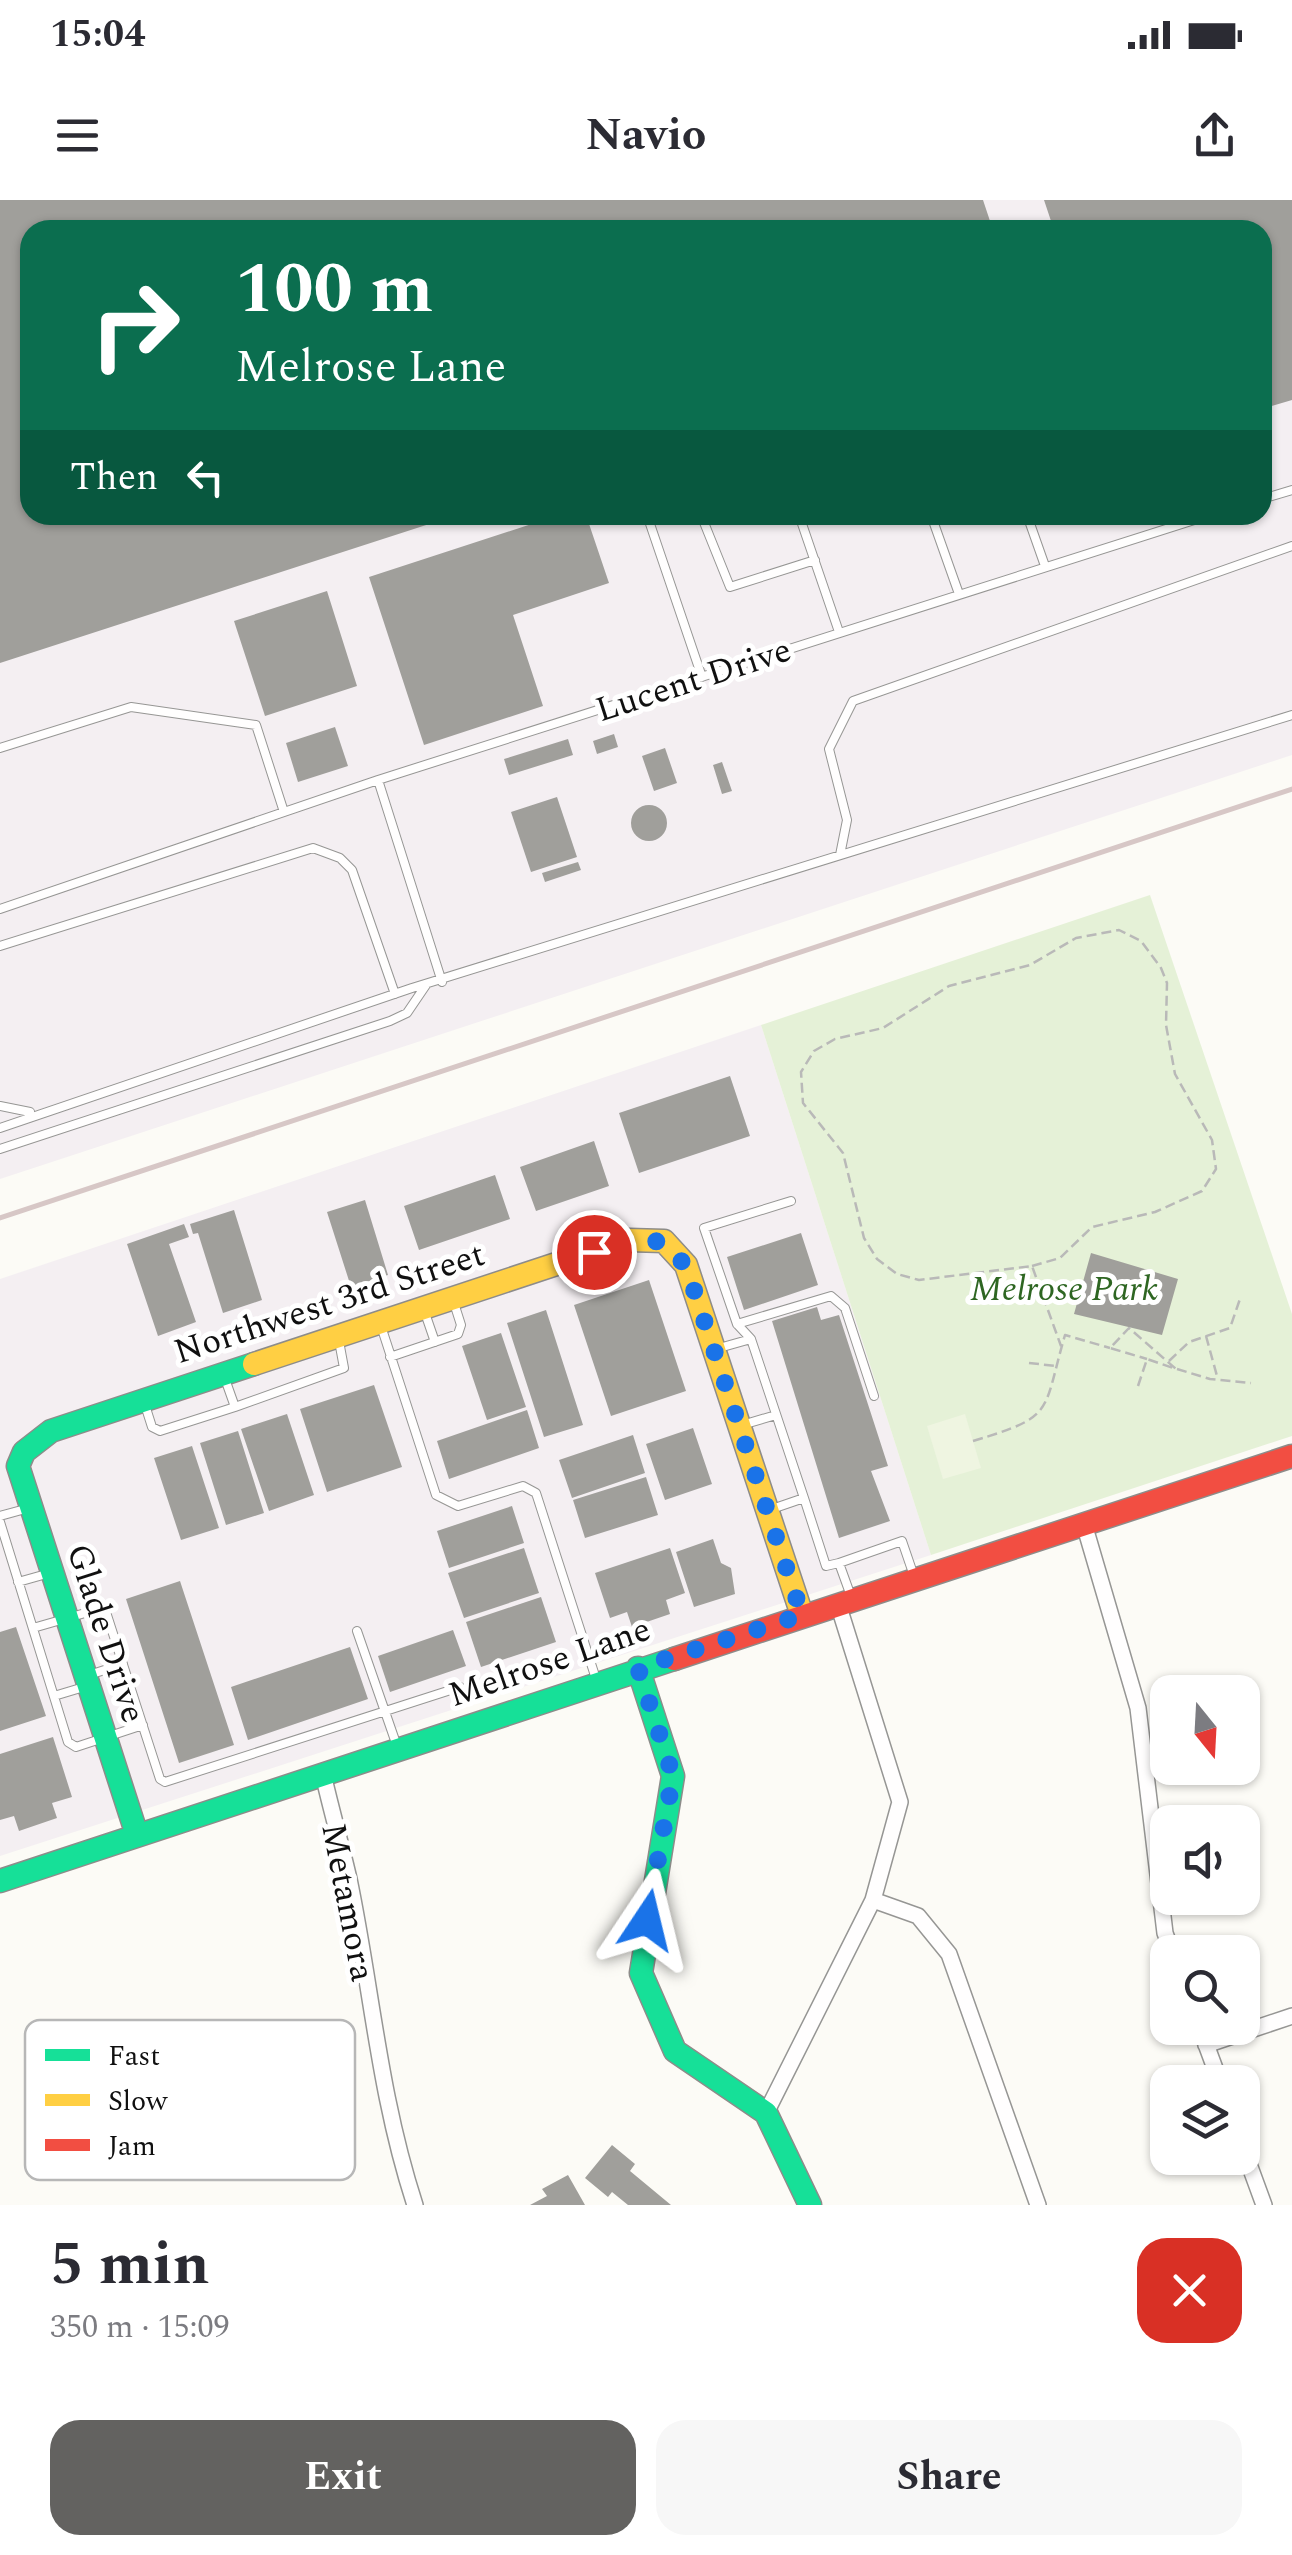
<!DOCTYPE html>
<meta charset="utf-8">
<style>
body{margin:0;font-family:Spectral,serif;background:#f7f7f7;color:#2b2b33;height:100vh;display:flex;flex-direction:column;font-size:38px;white-space:nowrap}
*{box-sizing:border-box;margin:0}
p{font-size:32px;color:#7c7c81}
.icon{flex:none;width:55px;height:55px;fill:none;stroke:currentColor;stroke-width:2;stroke-linecap:round;stroke-linejoin:round}
.map{position:relative;height:2005px;overflow:hidden}
.details{display:flex;flex-direction:column;background:#fff;flex:1}
.details>*{flex:none}
.guide{position:absolute;left:20px;top:20px;width:1252px;height:305px;border-radius:30px;box-shadow:0 2px 8px #0004;background:#0b6e4f;color:#fff;overflow:hidden}
.needle{width:65px;rotate:162deg}
.controls{position:absolute;left:1150px;top:1475px;display:grid;gap:20px}
.controls a{display:grid;place-items:center;width:110px;height:110px;border-radius:20px;background:#fff;box-shadow:0 2px 8px #0004;font-size:50px}
.pin{position:absolute;display:grid;place-items:center;width:85px;height:85px;color:#fff;margin:-42px;border:5px solid #fff;border-radius:50%;box-shadow:0 2px 10px #0007}
.me{position:absolute;width:110px;margin:-55px;rotate:10deg;stroke-linejoin:round;filter:drop-shadow(0 0 8px #0008)}
.turn{display:flex;align-items:center;gap:35px;height:210px;padding:0 50px;font-size:45px}
.turn .icon{width:130px;height:130px;stroke-width:2.5}
.turn b{display:block;font-size:70px;line-height:85px}
.then{display:flex;align-items:center;height:95px;padding:0 50px;background:#0003;gap:20px;font-size:38px}
.round{display:grid;place-items:center;flex:none;width:105px;height:105px;border-radius:30px;background:#f7f7f7}
.head{display:flex;align-items:center;justify-content:space-between;height:170px;padding:0 50px}
h1{font-size:60px;font-weight:700;line-height:75px}
.button{display:flex;gap:20px;margin-top:auto;padding:20px 50px}
.button a{flex:1;height:115px;border-radius:30px;background:#636260;color:#fff;font-size:40px;font-weight:700;line-height:115px;text-align:center}
.button a+a{background:#f7f7f7;color:#2b2b33}
.status{display:flex;justify-content:space-between;align-items:center;height:70px;padding:0 50px;background:#fff;direction:ltr}
.status svg{height:28px;fill:currentColor}
header{display:flex;justify-content:space-between;align-items:center;height:130px;padding:0 50px;background:#fff;font-size:45px;font-weight:700}
.map>svg:first-child{display:block}
</style>
<div class="status"><b>15:04</b><svg viewBox="0 0 49 12"><path d="M0 12V9h3v3zM5 12V6h3v6zM10 12V3h3v9zM15 12V0h3v12zM26 1h20v11H26zM47 4h2v5h-2z"/></svg></div>
<header><svg class="icon" aria-label="menu" viewBox="0 0 24 24"><path d="M4 6h16M4 12h16M4 18h16"/></svg>Navio<svg class="icon" aria-label="share" viewBox="0 0 24 24"><path d="M12 15V3M7 8l5-5 5 5M5 13v7h14v-7"/></svg></header>
<div class="map">
<svg width="1292" height="2005" viewBox="0 0 1292 2005">
<rect width="100%" height="100%" fill="#fcfbf6"/>
<path fill="#f4eff2" fill-rule="evenodd" d="M0 0H1292V555L0 979ZM30 30H1262V315H30Z
M761 825 931 1355 0 1656V1079Z"/>
<path fill="#e5f1d7" d="M1150 695 1292 1114V1236L931 1355 761 825Z"/>
<path fill="#eff5e1" d="M965 1214 981 1268 943 1279 927 1226Z"/>
<path fill="#a09f9b" d="M0 0H983L993 30H30V315L454 316 0 463Z
M1044 0H1292V200L1262 209V30H1054Z
M559 315H586L609 383 513 415 543 506 424 545 369 377Z
M327 391 357 486 265 516 234 421Z
M335 527 348 566 298 582 286 543Z
M614 534 618 547 597 554 593 541Z
M568 539 573 555 509 575 504 559Z
M665 548 677 583 654 591 642 556Z
M722 562 732 591 722 594 713 565Z
M557 597 577 657 531 672 511 612Z
M631 623a18 18 0 1 1 36 0a18 18 0 1 1-36 0Z
M578 662 581 670 545 682 542 673Z
M730 876 750 936 639 973 619 913Z
M594 941 609 986 536 1011 520 967Z
M495 975 510 1019 419 1050 404 1006Z
M365 1000 388 1075 351 1087 327 1012Z
M234 1010 262 1100 223 1113 198 1033 193 1034 190 1024Z
M184 1024 189 1037 169 1044 196 1122 158 1136 127 1044Z
M801 1033 818 1085 744 1110 727 1057Z
M1091 1053 1178 1079 1162 1135 1074 1114Z
M649 1080 686 1191 611 1216 574 1105Z
M817 1107 821 1120 839 1115 888 1266 871 1271 890 1321 839 1338 772 1121Z
M546 1110 583 1225 544 1237 507 1123Z
M501 1133 526 1207 487 1220 462 1146Z
M374 1185 402 1267 327 1292 300 1209Z
M527 1210 539 1248 449 1279 437 1241Z
M287 1214 314 1295 269 1311 241 1229Z
M693 1228 712 1284 665 1300 646 1244Z
M238 1231 264 1313 226 1325 200 1243Z
M633 1235 645 1273 572 1298 559 1260Z
M192 1246 219 1328 181 1340 154 1258Z
M646 1277 658 1315 585 1338 573 1300Z
M512 1306 524 1343 449 1368 437 1331Z
M713 1339 721 1363 731 1368 735 1394 694 1407 676 1352Z
M524 1348 539 1393 464 1418 448 1373Z
M670 1348 685 1393 666 1400 670 1414 632 1427 627 1412 610 1418 595 1373Z
M180 1381 234 1545 179 1563 126 1399Z
M541 1397 556 1442 481 1467 466 1422Z
M16 1427 46 1516 0 1531V1432Z
M453 1430 466 1466 390 1492 378 1456Z
M350 1447 368 1499 248 1540 231 1487Z
M53 1537 72 1597 52 1603 57 1618 19 1631 14 1616 0 1620V1554Z
M612 1945 635 1964 630 1971 671 2005H628L612 1992 608 1997 585 1978Z
M568 1975 585 2005H530L547 1996 542 1989Z"/>
<g fill="none" stroke-linecap="round" stroke-linejoin="round">
<defs>
<path id="lane" d="M1262 299 1292 290
M647 315 702 477
M701 315 730 387 815 360
M799 315 839 432
M931 315 959 394
M1027 315 1045 366
M0 548 131 507 256 525 284 612
M840 655 847 620 829 549 853 501 1292 346
M0 709 378 580
M0 746 313 648 340 658 352 670 395 794
M442 782 378 580 1210 315
M0 906 30 912
M0 928 412 788 1292 515
M0 949 390 821 407 813 426 785
M425 1113 435 1142
M737 1124 831 1096 845 1108 874 1196
M381 1126 436 1295 458 1306 523 1286 536 1293 597 1482
M751 1139 737 1124 704 1028 791 1001
M719 1148 751 1139 804 1298
M390 1157 458 1134 461 1125 454 1103
M224 1176 235 1207 344 1168 339 1141
M145 1205 152 1227 160 1231 235 1207
M742 1225 776 1215
M769 1310 804 1298 826 1366 839 1363 852 1399
M0 1316 29 1308
M0 1322 68 1542 76 1547 143 1525
M839 1363 902 1341 915 1379
M18 1382 50 1373
M33 1428 99 1409 106 1412 160 1579 165 1582 460 1487
M357 1431 398 1549
M89 1475 123 1464
M54 1496 84 1487"/>
<path id="street" d="M1084 1324 1138 1508 1165 1733 1172 1752
M323 1574C331 1609 341 1644 349 1679 372 1790 379 1895 415 2005
M873 1700 918 1716 949 1754 1038 2005
M1200 1828 1220 1882
M1206 1845 1292 1816
M766 1913 873 1700 900 1602 838 1404
M1242 1945 1264 2005"/>
<path id="fast" d="M638 1468 673 1576 641 1773 675 1851 766 1913 810 2005
M137 1635 18 1266 24 1252 51 1231 254 1164
M0 1681 674 1459"/>
<path id="slow" d="M254 1164 629 1040 664 1041 686 1065 802 1415"/>
<path id="jam" d="M674 1459 1292 1256"/>
</defs>
<use href="#lane" stroke="#969694" stroke-width="10"/>
<use href="#street" stroke="#969694" stroke-width="18"/>
<use href="#fast" stroke="#8d8c8a" stroke-width="25"/>
<use href="#slow" stroke="#8d8c8a" stroke-width="25"/>
<use href="#jam" stroke="#8d8c8a" stroke-width="25"/>
<path stroke="#b9b9b8" stroke-width="2.5" stroke-dasharray="10 5" stroke-linecap="butt" d="M1032 1066 1060 1058 1092 1027 1155 1012 1202 991 1216 969 1212 940 1175 874 1166 825 1167 783 1161 768 1141 741 1119 730 1076 738 1030 765 949 786 883 828 835 839 814 851 801 872 803 903 843 953 864 1038 877 1059 897 1074 919 1080 1032 1066 1061 1146
M1206 1136 1217 1176
M1169 1161 1189 1142 1230 1128 1241 1096
M1029 1163 1056 1166
M1177 1169 1210 1179 1251 1183
M1138 1186 1147 1159 1176 1169 1129 1128 1110 1148 1147 1159
M973 1241C1056 1216 1042 1214 1065 1135L1110 1148"/>
<use href="#lane" stroke="#fffefe" stroke-width="8"/>
<use href="#street" stroke="#fffefe" stroke-width="15"/>
<use href="#fast" stroke="#16e098" stroke-width="22"/>
<use href="#slow" stroke="#ffcf43" stroke-width="22"/>
<use href="#jam" stroke="#f24e42" stroke-width="22"/>
<path stroke="#d7c7c6" stroke-width="5" d="M0 1018 1292 589"/>
</g>
<g fill="none" stroke-linecap="round" stroke-linejoin="round">
<path stroke="#1a73e8" stroke-width="18" stroke-dasharray="0 32.4" d="M594 1052C641 1036 650 1027 686 1066L802 1415 638 1468 673 1576 647 1720"/>
</g>
<g text-anchor="middle" stroke-width="10" stroke-linejoin="round" paint-order="stroke">
<g font-size="35" fill="#101010" stroke="#fff">
<text transform="translate(693 479) rotate(-18)" y="12">Lucent Drive</text>
<text transform="translate(329 1102) rotate(-18)" y="12">Northwest 3rd Street</text>
<text transform="translate(107 1433) rotate(72)" y="12">Glade Drive</text>
<text transform="translate(549 1461) rotate(-19)" y="12">Melrose Lane</text>
<text transform="translate(349 1702) rotate(79)" y="12">Metamora</text>
</g>
<g font-size="35" font-style="italic" fill="#2e6622" stroke="#fff">
<text x="1064" y="1100">Melrose Park</text>
</g>
</g>
<rect x="25" y="1820" width="330" height="160" rx="15" fill="#fff" stroke="#b7b7b7" stroke-width="2.5"/>
<rect x="45" y="1849" width="45" height="12" fill="#16e098"/>
<rect x="45" y="1894" width="45" height="12" fill="#ffcf43"/>
<rect x="45" y="1939" width="45" height="12" fill="#f24e42"/>
<g font-size="28" fill="#101010">
<text x="108" y="1865">Fast</text>
<text x="108" y="1910">Slow</text>
<text x="108" y="1955">Jam</text>
</g>
</svg>
<div class="controls">
<a><svg class="needle" viewBox="-14 -14 28 28"><path d="M0-13l5 13h-10z" fill="#e53935"/><path d="M0 13l5-13h-10z" fill="#7c7c81"/></svg></a>
<a><svg class="icon" aria-label="sound" viewBox="0 0 24 24"><path d="M4 9h4l5-4v14l-5-4H4zM17 9q2 3 0 6"/></svg></a>
<a><svg class="icon" aria-label="search" viewBox="0 0 24 24"><circle cx="10" cy="10" r="6"/><path d="M15 15l6 6"/></svg></a>
<a><svg class="icon" aria-label="layers" viewBox="0 0 24 24"><path d="M12 4l9 5-9 5-9-5zM3 14l9 5 9-5"/></svg></a>
</div>
<div class="pin" style="left:594px;top:1052px;background:#d93025"><svg class="icon" aria-label="arrive" viewBox="0 0 24 24"><path d="M6 21V4h12l-3 4 3 4H6"/></svg></div>
<svg class="me" style="left:647px;top:1720px" viewBox="-20 -20 40 40"><path d="M0-17L14 15 0 8-14 15z" fill="#1a73e8" stroke="#fff" stroke-width="4"/></svg>
<div class="guide">
<div class="turn"><svg class="icon" aria-label="right" viewBox="0 0 24 24"><path d="M7 20v-9h11M14 6l5 5-5 5"/></svg><div><b>100 m</b>Melrose Lane</div></div>
<div class="then">Then<svg class="icon" aria-label="left" viewBox="0 0 24 24"><path d="M17 20v-9H6M10 6l-5 5 5 5"/></svg></div>
</div>
</div>
<section class="details">
<div class="head"><div><h1>5 min</h1><p>350 m · 15:09</p></div><a class="round" style="background:#d93025;color:#fff"><svg class="icon" aria-label="close" viewBox="0 0 24 24"><path d="M6 6l12 12M18 6L6 18"/></svg></a></div>
<div class="button"><a>Exit</a><a>Share</a></div>
</section>
